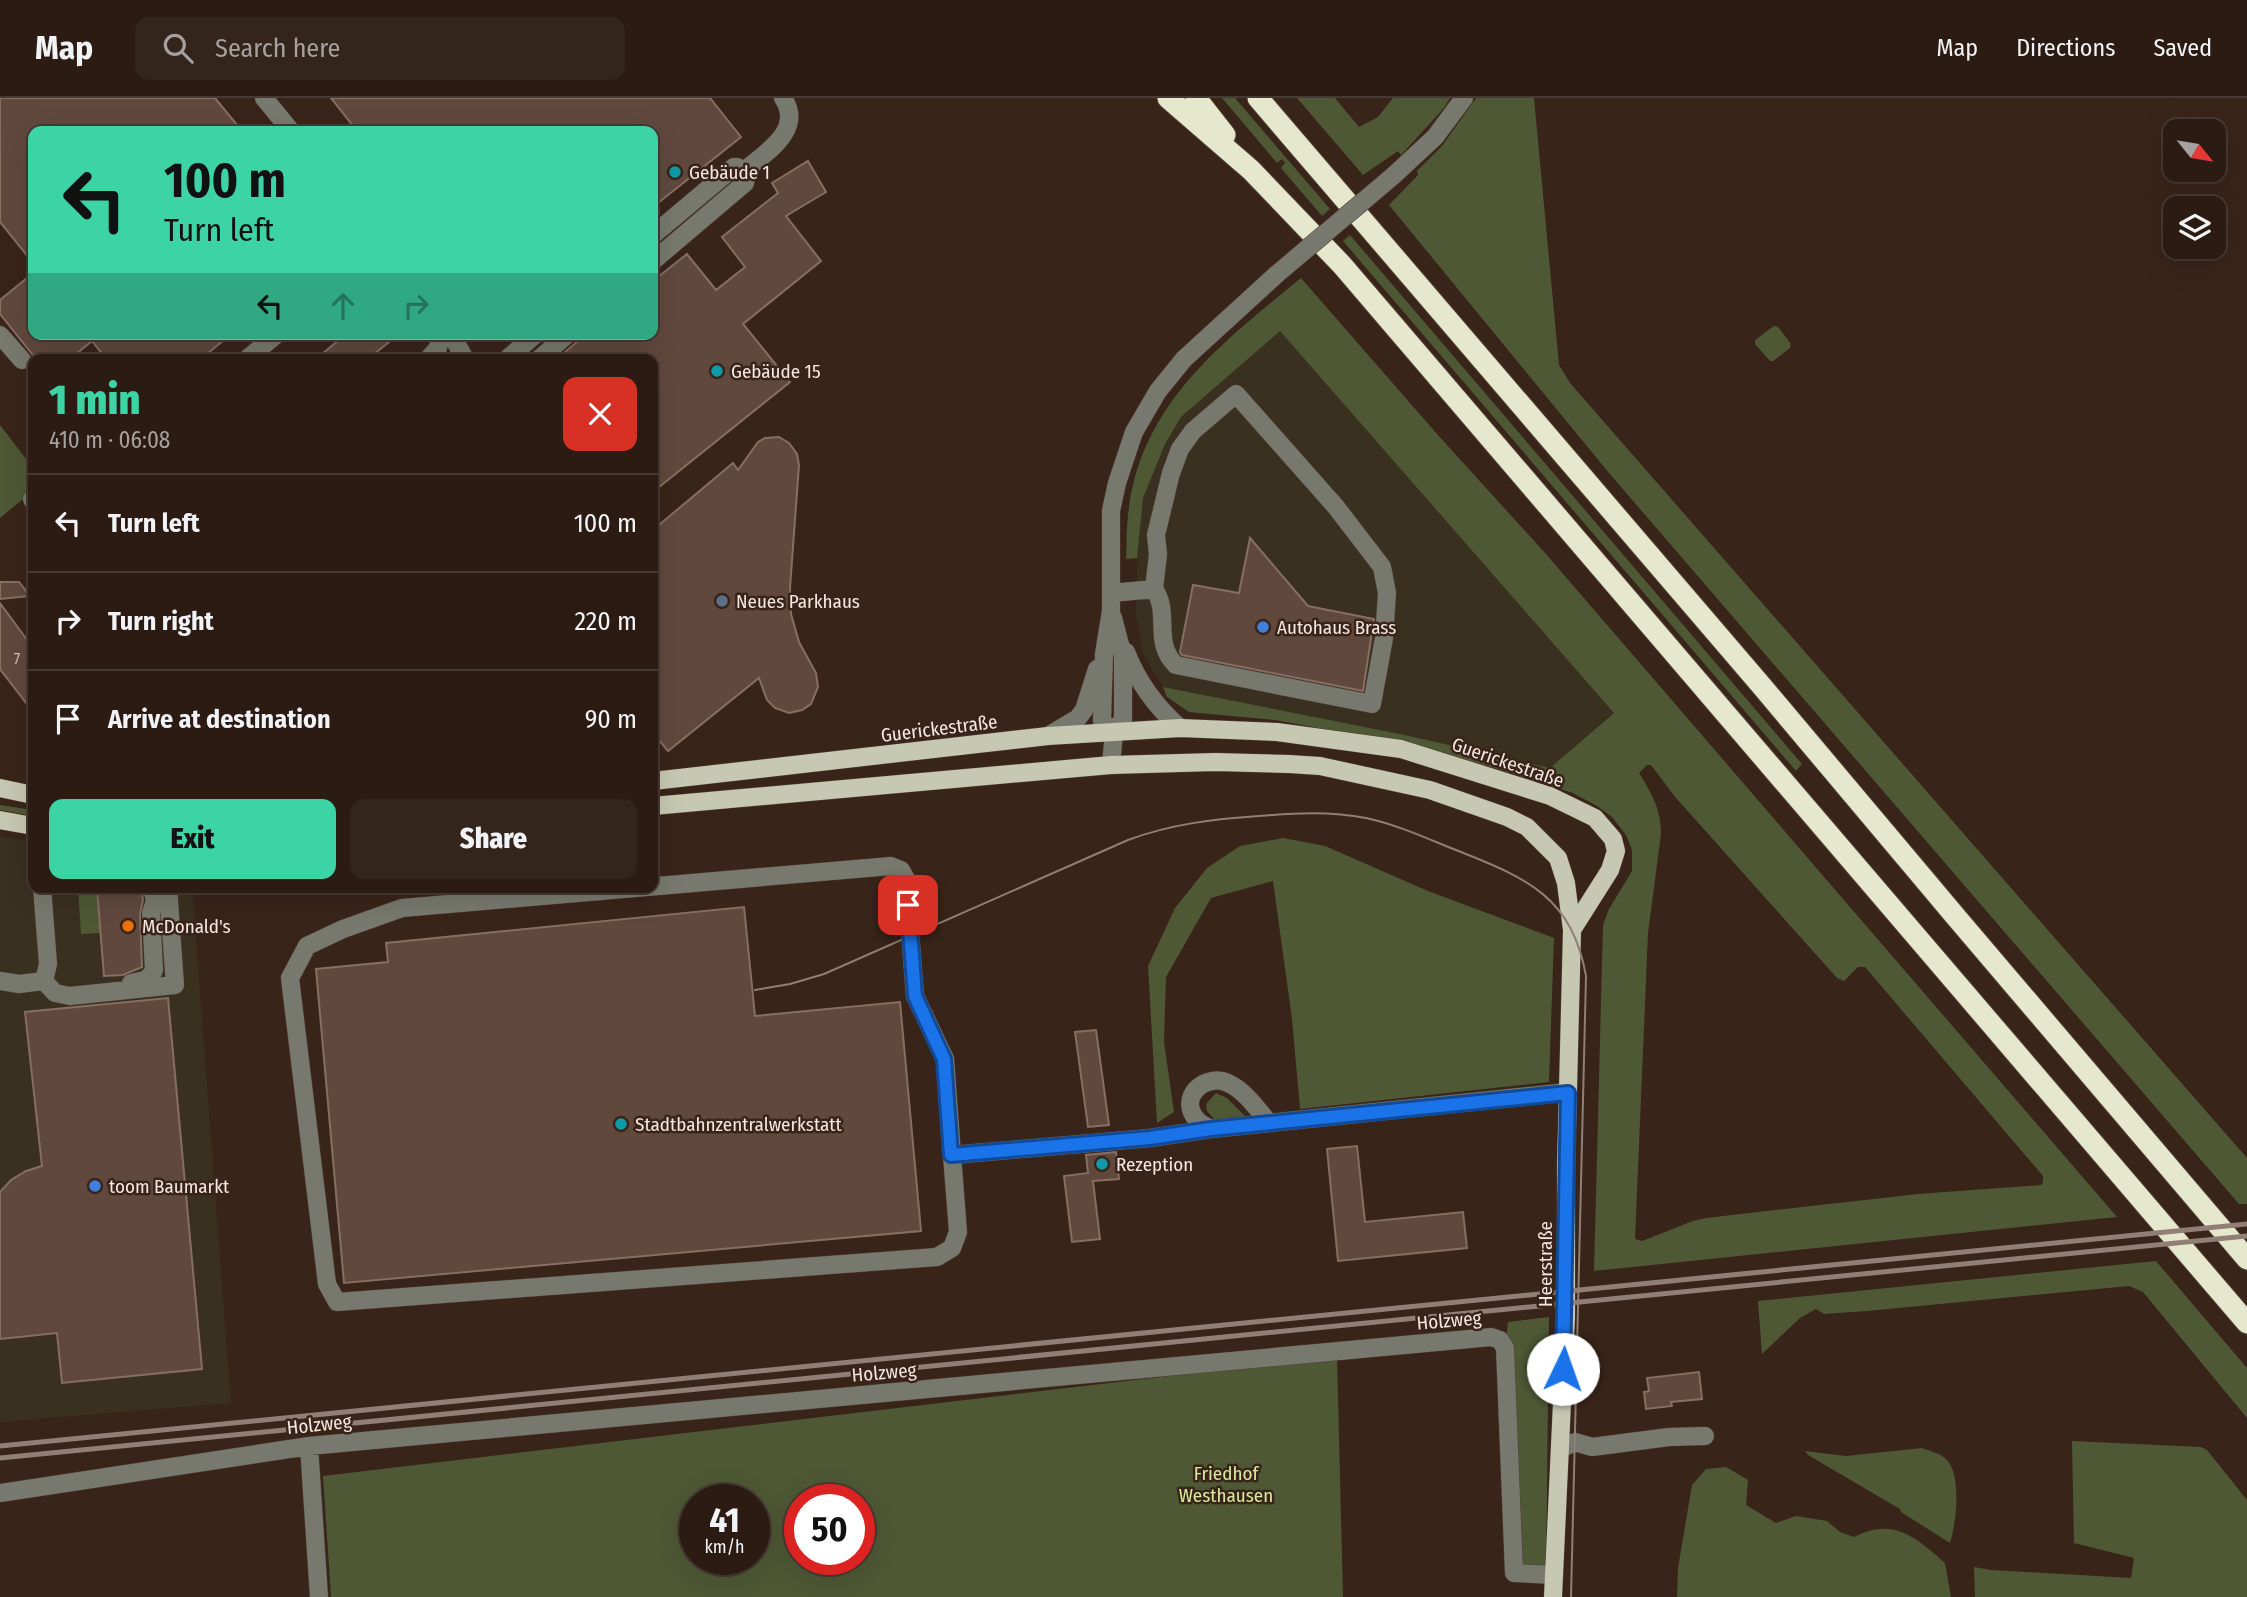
<!DOCTYPE html>
<meta charset="utf-8">
<style>
body{margin:0;font-family:"Fira Sans Condensed",sans-serif;background:#33241c;color:#f1f3f6;height:100vh;display:flex;flex-direction:column;font-size:26px;white-space:nowrap}
*{box-sizing:border-box;margin:0}
p{font-size:23px;color:#a6a1a0}
.icon{flex:none;width:38px;height:38px;fill:none;stroke:currentColor;stroke-width:2;stroke-linecap:round;stroke-linejoin:round}
.map{position:relative;flex:1;overflow:hidden}
.details{position:absolute;left:28px;top:256px;width:630px;height:539px;display:flex;flex-direction:column;background:#2b1b13;border-radius:14px;box-shadow:0 7px 28px #0002,0 0 0 2px #473933}
.details>*{flex:none}
.hud{position:absolute;left:28px;top:28px;width:630px;height:214px;border-radius:14px;box-shadow:0 7px 28px #0002,0 0 0 2px #473933;background:#3cd4a4;color:#111;overflow:hidden}
.needle{width:46px;rotate:120deg}
.fabs{position:absolute;left:2163px;top:21px;display:grid;gap:14px}
.fabs a{display:grid;place-items:center;width:63px;height:63px;border-radius:14px;background:#2b1b13;box-shadow:0 7px 28px #0002,0 0 0 2px #473933;font-size:35px}
.speed{position:absolute;left:679px;top:1386px;display:flex;gap:14px;font-size:35px;font-weight:700;text-align:center}
.speed>*{display:grid;place-content:center;width:91px;height:91px;border-radius:50%;background:#2b1b13;box-shadow:0 7px 28px #0002,0 0 0 2px #473933;line-height:1}
.speed small{font-size:18px;font-weight:400}
.speed .limit{border:10px solid #d22;background:#fff;color:#111}
.pin{position:absolute;display:grid;place-items:center;width:60px;height:60px;color:#fff;margin:-30px;border-radius:14px;box-shadow:0 4px 10px #0006}
.me{position:absolute;width:77px;margin:-38px;rotate:3deg;stroke-linejoin:round;filter:drop-shadow(0 0 5px #0008)}
.turn{display:flex;align-items:center;gap:24px;height:147px;padding:0 21px;font-size:32px}
.turn .icon{width:91px;height:91px;stroke-width:2.5}
.turn b{display:block;font-size:49px;line-height:60px}
.lanes{display:flex;align-items:center;height:66px;padding:0 21px;background:#0003;justify-content:center;gap:35px;direction:ltr}
.lanes .off{opacity:.35}
.round{display:grid;place-items:center;flex:none;width:74px;height:74px;border-radius:14px;background:#33241c}
.summary{display:flex;align-items:center;justify-content:space-between;height:119px;padding:0 21px}
h1{font-size:42px;font-weight:800;line-height:52px;color:#3cd4a4}
.action{display:flex;gap:14px;margin-top:auto;padding:14px 21px}
.action a{flex:1;height:80px;border-radius:14px;background:#3cd4a4;color:#111;font-size:28px;font-weight:800;line-height:80px;text-align:center}
.action a+a{background:#33241c;color:#f1f3f6}
ul{padding:0;list-style:none}
li{display:flex;align-items:center;gap:21px;height:98px;padding:0 21px;border-top:2px solid #473933}
li div{flex:1}
li b{display:block;font-size:26px}
li em{font-style:normal}
header{display:flex;align-items:center;gap:42px;box-sizing:border-box;height:98px;padding:0 35px;background:#2b1b13;border-bottom:2px solid #473933}
header strong{font-size:33px}
nav{display:flex;gap:38px;margin-inline-start:auto;font-size:24px}
.search{width:490px;height:63px;background:#33241c;display:flex;align-items:center;gap:18px;box-sizing:border-box;padding:0 24px;border-radius:14px;color:#a6a1a0;font-size:26px}
.map>svg:first-child{display:block}
</style>
<header>
<strong>Map</strong>
<div class="search"><svg class="icon" aria-label="search" viewBox="0 0 24 24"><circle cx="10" cy="10" r="6"/><path d="M15 15l6 6"/></svg>Search here</div>
<nav><a>Map</a><a>Directions</a><a>Saved</a></nav>
</header>
<div class="map">
<svg width="2247" height="1499" viewBox="0 0 2247 1499">
<rect width="100%" height="100%" fill="#392419"/>
<path fill="#393020" d="M1280 233 1614 614 1551 670 1405 637 1163 589 1143 556 1136 515 1138 435 1143 400 1165 346 1181 319Z
M0 738 33 744V789H192L231 1305 0 1324Z"/>
<path fill="#4e5835" fill-rule="evenodd" d="M1222 0H1235L1330 111 1322 118 1281 70 1285 65 1282 61 1277 65Z
M1297 0H1335L1359 29 1378 19 1393 0H1450L1444 10 1401 57 1398 53 1363 77Z
M1476 0H1534L1559 267 1570 285 2247 1060V1106H2239L1609 375 1389 107 1418 77 1417 73 1442 48Z
M1350 137 1802 666 1796 673 1343 143Z
M1301 180 1437 336 1546 456 2117 1119 1594 1173 1603 827 1609 811 1632 773V752L1626 737 1612 719 1597 708 1573 695 1488 668 1387 643 1275 622 1189 614 1167 599 1163 589 1405 637 1550 670 1614 615 1280 233 1181 319 1165 346 1143 400 1137 460 1126 461C1127 447 1126 433 1128 418 1139 307 1221 246 1301 180ZM1647 667H1651L1676 700 1837 880 1844 883 1858 869H1865L2043 1078V1084L2041 1087 1918 1096 1706 1120 1693 1123 1642 1143 1635 1141 1648 835 1661 736C1661 711 1652 696 1639 675Z
M1774 228 1778 229 1791 246 1790 250 1773 263H1770L1755 246V242Z
M0 327 33 370V393L0 420Z
M0 707 33 712V718L0 712Z
M1283 740 1325 748 1428 793 1554 840 1549 984 1300 1011 1292 921 1273 783 1211 800 1166 879 1164 944 1174 1014 1157 1025 1148 868 1175 810 1207 770 1240 748Z
M96 790 100 835 81 836 78 791Z
M1216 995 1227 1000 1246 1019 1216 1023 1207 1013 1206 1006Z
M2156 1163 2247 1270V1320L2143 1194 2129 1188 1867 1213 1824 1216 1816 1211 1800 1220 1762 1256 1758 1203Z
M1549 1219 1546 1476 1514 1475 1505 1250 1508 1224Z
M1337 1258 1343 1499H331L323 1378ZM695 1402H754V1461H695ZM800 1402H859V1461H800Z
M2072 1343 2201 1349 2207 1352 2247 1402V1499H1975L1974 1469 1991 1472 2131 1480 2134 1460 2074 1445Z
M1922 1350C1930 1353 1942 1356 1947 1362 1962 1379 1956 1426 1950 1445L1901 1414 1900 1411 1808 1357 1805 1353 1846 1358Z
M1726 1369 1748 1382 1746 1407 1776 1425 1796 1418 1827 1423 1840 1434 1854 1439C1894 1419 1915 1439 1945 1465L1951 1499H1677L1678 1470 1692 1387 1706 1371Z"/>
<path fill="#60483d" stroke="#876e62" stroke-width="2" d="M0 0H215L242 33H33V165L0 124Z
M331 0H710L741 39 653 109V33H357Z
M808 63 826 94 786 118 821 163 743 226 790 284 653 394V261H557L586 236H653V183L687 156 716 192 745 169 722 139 778 95 772 85Z
M33 175V236H231L201 261H106L92 243 70 261H36L0 216V202Z
M346 236H399L368 261H316Z
M779 339 789 345 797 356 799 367 790 490 791 516 799 544 816 575 818 589 811 606 802 612 789 615 775 610 767 602 759 580 668 653 653 635V432L733 365 738 372 758 344 765 340Z
M1250 440 1308 508 1374 521 1363 593 1182 557 1180 554 1193 487 1239 495Z
M0 484H19L30 498 0 501Z
M0 505 33 550V614L0 571Z
M113 789H141L143 802 140 816 142 869 123 877 104 878 97 791Z
M744 809 755 918 900 904 921 1133 344 1185 316 871 388 864 386 845Z
M168 900 202 1271 62 1285 57 1235 0 1241V1094L11 1082 26 1073 42 1068 25 914Z
M1096 932 1109 1027 1088 1029 1075 934Z
M1357 1048 1365 1124 1463 1114 1467 1150 1338 1163 1327 1051Z
M1116 1054 1119 1081 1093 1083 1100 1141 1072 1144 1064 1078 1088 1075 1086 1057Z
M1699 1274 1702 1301 1671 1304 1672 1308 1646 1311 1644 1294 1649 1293 1647 1280Z"/>
<g fill="none" stroke-linecap="round" stroke-linejoin="round">
<defs>
<path id="minor" d="M264 0 291 33
M742 75C764 55 805 33 783 0
M1393 78 1435 39 1464 0
M653 137 734 69H737L746 80 745 85 653 163
M451 236 465 261
M0 237 22 262
M247 261 277 236
M428 261 438 250 441 236
M507 261 536 236
M539 261 568 236
M32 401 33 403
M1111 495 1154 491C1171 514 1152 545 1176 567L1372 606 1384 540 1387 495 1382 469 1336 409 1236 296 1193 333 1180 351 1171 375 1156 437 1158 456 1154 491
M1126 554C1138 585 1155 608 1180 630
M1114 634 1102 623 1104 556 1111 513V413L1117 385 1134 334 1158 293 1184 261 1277 176
M1048 638 1078 620 1084 612 1097 571
M1111 667 1114 634 1123 622V558L1113 520
M0 883 19 886 44 883 48 866 42 789
M44 883 55 895 70 898 175 887 168 789
M131 885C142 883 149 883 154 872L151 815 155 803 152 789
M1269 1025C1258 1012 1246 994 1230 986 1205 973 1177 1000 1197 1022 1200 1026 1207 1029 1211 1031L1568 994
M952 1057 958 1134 952 1150 937 1159 337 1204 327 1186 290 880 307 848 343 831 402 810 891 768 901 772 906 781 915 898 945 961 952 1057 1150 1040 1211 1031
M309 1348 319 1499
M1560 1351 1575 1344 1592 1349 1669 1339 1705 1338
M0 1395 309 1348 1491 1239 1500 1242 1505 1250 1514 1475 1554 1477"/>
<path id="major" d="M653 683 1048 638 1180 630 1277 634 1401 651 1550 698 1595 720 1613 741 1616 753 1610 772 1572 832
M0 690 33 697
M653 708 1111 667 1215 664 1289 666 1320 668 1430 692 1507 719 1527 729 1558 760 1566 785 1572 832 1566 1071V1218L1553 1499
M0 722 33 728"/>
<path id="highway" d="M1168 0 1251 72 1342 167 2247 1225
M1196 0 1225 37
M1258 0 1760 586 1956 819 2247 1161"/>
</defs>
<use href="#minor" stroke="#533f35" stroke-width="19"/>
<use href="#major" stroke="#533f35" stroke-width="19"/>
<use href="#highway" stroke="#533f35" stroke-width="23"/>
<use href="#minor" stroke="#77796e" stroke-width="18"/>
<use href="#major" stroke="#c6c8b1" stroke-width="18"/>
<use href="#highway" stroke="#e5e8cc" stroke-width="21"/>
<path stroke="#917f75" stroke-width="2" d="M755 892 790 886 824 876 1128 742C1171 726 1214 721 1259 718 1295 715 1330 713 1366 720 1399 727 1430 742 1461 754 1529 781 1572 800 1586 878L1571 1499"/>
<path stroke="#917f75" stroke-width="5" d="M0 1348 2247 1126
M0 1360 2247 1138"/>
<defs>
<path id="minor-bridge" d="M1277 176 1393 78"/>
</defs>
<use href="#minor-bridge" stroke="#533f35" stroke-width="19" stroke-linecap="butt"/>
<use href="#minor-bridge" stroke="#77796e" stroke-width="18"/>
</g>
<g fill="none" stroke-linecap="round" stroke-linejoin="round">
<defs>
<path id="route" d="M908 807 915 898 944 961 951 1057 1150 1040 1211 1031 1568 995 1563 1271"/>
</defs>
<use href="#route" stroke="#114b97" stroke-width="18"/>
<use href="#route" stroke="#1a73e8" stroke-width="12"/>
</g>
<g fill="#0f9aa8" stroke="#392419" stroke-width="2.5">
<circle cx="675" cy="74" r="7"/>
<circle cx="717" cy="273" r="7"/>
<circle cx="621" cy="1026" r="7"/>
<circle cx="1102" cy="1066" r="7"/>
</g>
<circle fill="#5c6f8a" stroke="#392419" stroke-width="2.5" cx="722" cy="503" r="7"/>
<g fill="#3f7fe0" stroke="#392419" stroke-width="2.5">
<circle cx="1263" cy="529" r="7"/>
<circle cx="95" cy="1088" r="7"/>
</g>
<circle fill="#e8710a" stroke="#392419" stroke-width="2.5" cx="128" cy="828" r="7"/>
<g text-anchor="middle" stroke-width="5" stroke-linejoin="round" paint-order="stroke">
<g font-size="16" fill="#d0beb6">
<text x="17" y="566">7</text>
</g>
<g font-size="19" fill="#f5e6df" stroke="#392419" text-anchor="start">
<text x="689" y="81">Gebäude 1</text>
<text x="731" y="280">Gebäude 15</text>
<text x="736" y="510">Neues Parkhaus</text>
<text x="1277" y="536">Autohaus Brass</text>
<text x="142" y="835">McDonald's</text>
<text x="635" y="1033">Stadtbahnzentralwerkstatt</text>
<text x="1116" y="1073">Rezeption</text>
<text x="109" y="1095">toom Baumarkt</text>
</g>
<g font-size="19" fill="#f5e6df" stroke="#392419">
<text transform="translate(939 630) rotate(-7)" y="7">Guerickestraße</text>
<text transform="translate(1508 664) rotate(19)" y="7">Guerickestraße</text>
<text transform="translate(1545 1166) rotate(-90)" y="7">Heerstraße</text>
<text transform="translate(1449 1222) rotate(-5)" y="7">Holzweg</text>
<text transform="translate(884 1274) rotate(-5)" y="7">Holzweg</text>
<text transform="translate(319 1326) rotate(-6)" y="7">Holzweg</text>
</g>
<g font-size="19" fill="#d5eb9c" stroke="#392419">
<text x="1226" y="1382">Friedhof<tspan x="1226" dy="22">Westhausen</tspan></text>
</g>
</g>
</svg>
<div class="fabs">
<a><svg class="needle" viewBox="-14 -14 28 28"><path d="M0-13l5 13h-10z" fill="#e53935"/><path d="M0 13l5-13h-10z" fill="#a6a1a0"/></svg></a>
<a><svg class="icon" aria-label="layers" viewBox="0 0 24 24"><path d="M12 4l9 5-9 5-9-5zM3 14l9 5 9-5"/></svg></a>
</div>
<div class="speed"><div>41<small>km/h</small></div><div class="limit">50</div></div>
<div class="pin" style="left:908px;top:807px;background:#d93025"><svg class="icon" aria-label="arrive" viewBox="0 0 24 24"><path d="M6 21V4h12l-3 4 3 4H6"/></svg></div>
<svg class="me" style="left:1563px;top:1271px" viewBox="-20 -20 40 40"><circle r="19" fill="#fff"/><path d="M0-13L10 11 0 6-10 11z" fill="#1a73e8"/></svg>
<div class="hud">
<div class="turn"><svg class="icon" aria-label="left" viewBox="0 0 24 24"><path d="M17 20v-9H6M10 6l-5 5 5 5"/></svg><div><b>100 m</b>Turn left</div></div>
<div class="lanes"><svg class="icon" aria-label="left" viewBox="0 0 24 24"><path d="M17 20v-9H6M10 6l-5 5 5 5"/></svg><svg class="icon off" aria-label="ahead" viewBox="0 0 24 24"><path d="M12 20V5M6 11l6-6 6 6"/></svg><svg class="icon off" aria-label="right" viewBox="0 0 24 24"><path d="M7 20v-9h11M14 6l5 5-5 5"/></svg></div>
</div>
<section class="details">
<div class="summary"><div><h1>1 min</h1><p>410 m · 06:08</p></div><a class="round" style="background:#d93025;color:#fff"><svg class="icon" aria-label="close" viewBox="0 0 24 24"><path d="M6 6l12 12M18 6L6 18"/></svg></a></div>
<ul>
<li><svg class="icon" aria-label="left" viewBox="0 0 24 24"><path d="M17 20v-9H6M10 6l-5 5 5 5"/></svg><div><b>Turn left</b></div><em>100 m</em></li>
<li><svg class="icon" aria-label="right" viewBox="0 0 24 24"><path d="M7 20v-9h11M14 6l5 5-5 5"/></svg><div><b>Turn right</b></div><em>220 m</em></li>
<li><svg class="icon" aria-label="arrive" viewBox="0 0 24 24"><path d="M6 21V4h12l-3 4 3 4H6"/></svg><div><b>Arrive at destination</b></div><em>90 m</em></li>
</ul>
<div class="action"><a>Exit</a><a>Share</a></div>
</section>
</div>
